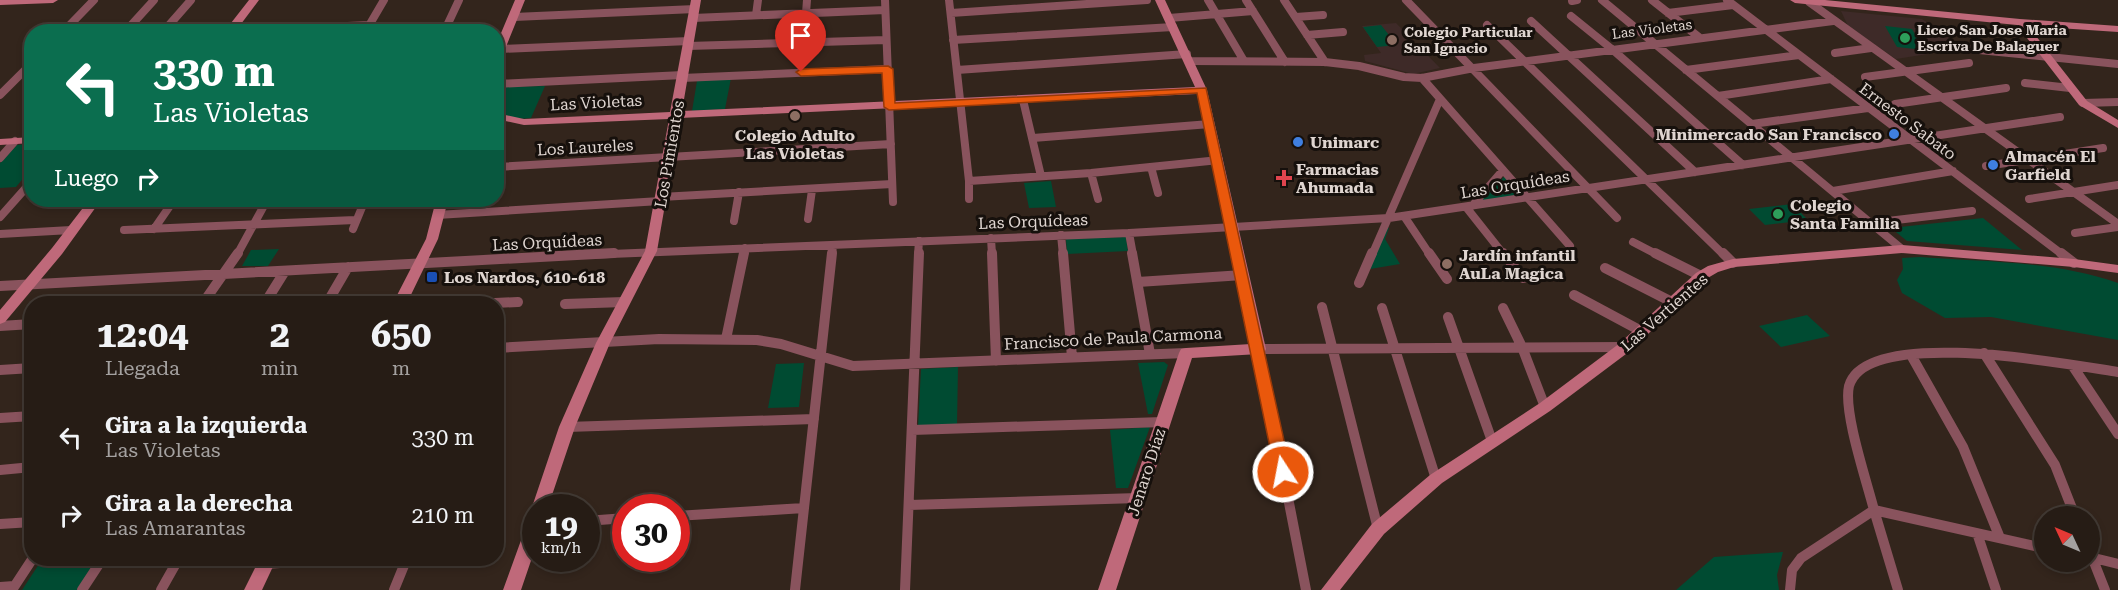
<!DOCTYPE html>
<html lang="es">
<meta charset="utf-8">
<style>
body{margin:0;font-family:"Roboto Serif",serif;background:#2e251e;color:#f1f3f6;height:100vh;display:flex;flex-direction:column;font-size:22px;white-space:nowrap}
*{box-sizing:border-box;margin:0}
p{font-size:20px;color:#a4a1a0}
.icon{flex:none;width:33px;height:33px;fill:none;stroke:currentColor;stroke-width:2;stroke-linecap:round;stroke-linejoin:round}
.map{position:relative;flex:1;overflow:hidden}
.sheet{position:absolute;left:24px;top:296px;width:480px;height:270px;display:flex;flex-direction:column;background:#261c15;border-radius:24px;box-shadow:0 3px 9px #0003,0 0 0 2px #423a34}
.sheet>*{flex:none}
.banner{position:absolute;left:24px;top:24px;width:480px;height:183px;border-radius:24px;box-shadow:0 3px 9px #0003,0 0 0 2px #423a34;background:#0b6e4f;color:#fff;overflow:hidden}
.needle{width:39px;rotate:314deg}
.buttons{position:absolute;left:2034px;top:506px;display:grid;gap:12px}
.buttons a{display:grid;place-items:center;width:66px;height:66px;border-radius:50%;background:#261c15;box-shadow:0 3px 9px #0003,0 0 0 2px #423a34;font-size:30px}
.speed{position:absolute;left:522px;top:494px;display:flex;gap:12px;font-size:30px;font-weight:700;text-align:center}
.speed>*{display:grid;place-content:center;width:78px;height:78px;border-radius:50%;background:#261c15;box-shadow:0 3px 9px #0003,0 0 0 2px #423a34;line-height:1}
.speed small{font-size:15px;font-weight:400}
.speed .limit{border:9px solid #d22;background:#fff;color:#111}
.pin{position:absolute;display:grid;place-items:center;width:51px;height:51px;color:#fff;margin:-62px -26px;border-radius:50% 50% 50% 0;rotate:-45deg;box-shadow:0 0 6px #0007}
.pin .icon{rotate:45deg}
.me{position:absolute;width:66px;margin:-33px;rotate:349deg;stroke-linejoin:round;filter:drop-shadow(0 0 4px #0008)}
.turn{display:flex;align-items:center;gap:21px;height:126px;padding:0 30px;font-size:27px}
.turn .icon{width:78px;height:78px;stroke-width:2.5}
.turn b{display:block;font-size:42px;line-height:51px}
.then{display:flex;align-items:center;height:57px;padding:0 30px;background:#0003;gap:12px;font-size:22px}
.eta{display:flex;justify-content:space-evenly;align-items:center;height:102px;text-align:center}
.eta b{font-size:36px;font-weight:700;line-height:42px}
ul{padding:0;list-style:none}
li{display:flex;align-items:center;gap:18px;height:78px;padding:0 30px}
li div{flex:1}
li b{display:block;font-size:22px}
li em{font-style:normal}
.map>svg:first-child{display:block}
</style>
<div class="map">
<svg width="2118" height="590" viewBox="0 0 2118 590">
<rect width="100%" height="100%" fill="#33251c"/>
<path fill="#3e2a28" d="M1841 11 1922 19 1966 48 1896 59 1848 26Z
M1396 23 1440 68 1413 74 1365 61 1364 55 1381 53 1362 26Z"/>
<path fill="#004b32" d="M1381 25 1397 45 1377 47 1363 27Z
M1885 26 1912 29 1924 50 1897 47Z
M731 78 725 109 692 111 697 81Z
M545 86 531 118 516 119 497 114V87Z
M31 144V169L16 187 0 188V163L17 145Z
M1505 176 1521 196 1479 201Z
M1051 181 1056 207 1029 208 1024 183Z
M1792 204 1808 220 1765 225 1749 209Z
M1983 218 2022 250 1907 241 1891 228Z
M1386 227 1389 228 1385 239 1400 264 1370 269Z
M1126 237 1128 251 1067 254 1066 239Z
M279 249 268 266H242L251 250Z
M1920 257C1986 262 2055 261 2118 283V340L1991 317 1945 318 1902 293 1897 280 1903 269 1902 258Z
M1807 315 1830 336 1781 347 1759 326Z
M1164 362 1168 365 1152 414H1148L1138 363Z
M804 363 799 407 768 408 776 364Z
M958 367 957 425 918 427 921 369Z
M1150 427 1128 488H1116L1110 430Z
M1783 552 1777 575 1779 590H1676L1714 557Z
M43 558H97L77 590H22Z"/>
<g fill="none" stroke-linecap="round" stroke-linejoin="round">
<path stroke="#89535d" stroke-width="8" d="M885 0 893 202
M949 0 969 181 1091 173 1219 160
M1208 0 1244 61
M1246 0 1285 62
M1284 0 1325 62
M1406 0 1617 218
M1602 0 1902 249
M1652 0 1700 38
M1727 0 2063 255
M1572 1 1577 0
M1809 2 2118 224
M806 13 807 0
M951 13 1147 0
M1668 13 1733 5
M756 15 758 0
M1571 16 1613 50 1743 165
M514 17 695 9
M1296 17 1323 15
M693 18 885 10
M1169 18 1253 11
M1531 21 1695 172
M1487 25 1724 255
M283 29 369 25
M367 29 384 0
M63 32 94 0
M125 32 154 0
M163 32 191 0
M444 32 459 0
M1307 35 1343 32
M953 40 1173 27
M688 46 886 40
M501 49 689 41
M1969 49 2118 64
M1835 53 1871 48
M1190 61 1325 62 1359 66 1404 77 1422 78 1474 68 1833 21
M957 70 1187 54
M1686 70 1799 55
M1865 77 1969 63
M682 78 888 69
M1422 78 1570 246
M2025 83 2070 88
M496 84 683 75
M0 95 32 63
M1718 96 1831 79
M1023 100 1041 176
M2083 103 2118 102
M1895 104 2006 88
M1752 124 1868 108
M1033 138 1210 124
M0 158 15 141
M1986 166 2103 148
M496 167 891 144
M1151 167 1158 193
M1091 173 1098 199
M969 181V199
M1833 191 1953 171
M661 197 892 184
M2029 199 2118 185
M1472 206 1503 170
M1466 207 1504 255
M437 215 660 201
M1404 216 1430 255
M0 217 32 181
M808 219 812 190
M734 221 739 192
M1871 223 1972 211
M154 229 174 200
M353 229 365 200
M124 230 355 220
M1129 233 1133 255
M2075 233 2118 227
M0 234 71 230
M1061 235 1063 255
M991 238 992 255
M1633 242 1658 255
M237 255 267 200
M586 255 1129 233 1389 218 2060 117
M744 255 745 248
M832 255 833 245
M918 255 919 241
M1372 255 1440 99"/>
<path stroke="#89535d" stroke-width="10" d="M992 253 996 361
M1063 253 1072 357
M1132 253 1150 354
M1429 253 1447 279
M1503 253 1523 278
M1655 253 1701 276
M1723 253 1733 263
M2061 253 2074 263
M1605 268 1672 302
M1138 282 1243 275
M1359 283 1372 253
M0 286 614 253
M1574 295 1643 332
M203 303 238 253
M265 303 285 271
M327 303 348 267
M495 303 518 302
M565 304 624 302
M1322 307 1378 529
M1382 308 1436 479
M1503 308 1522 347 1545 407
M1448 317 1492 441
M0 326 32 324
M726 339 744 253
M496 348 659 339 757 340 781 344 853 366 1186 353
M1984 353 2055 465 2075 516
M1911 355 1963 447 2000 538
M2072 365 2118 434
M0 370 32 368
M0 418 32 416
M567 427 814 419
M912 430 1163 422
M0 470 32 467
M909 505 1138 498
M676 516 804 508
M586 521 626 518
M0 524 32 522
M1977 533 1996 590
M2090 552 2105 590
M2090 557 2118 564
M266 564 350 558
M0 587 14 586
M12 590 33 558
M82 590 103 558
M161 590 179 558
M394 590 407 558
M795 590 832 253
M905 590 919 253
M1306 590 1259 349 1625 347
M1790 590 1792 570 1801 558 1874 510C1867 482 1843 412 1849 386 1866 325 2072 365 2118 372
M1898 590 1874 510 2044 548"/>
<path fill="#bf697a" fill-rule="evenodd" d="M0 0H58L53 3 0 5Z
M249 0H259L235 32H224Z
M515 0H525L501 59 496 62V45Z
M691 0H701L682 111 1195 87 1155 0H1165L1207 90 1266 349 1264 353 1259 354 1192 358 1116 590H1098L1179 353 1181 349 1186 348 1251 344 1197 94 680 118 657 251 610 343 575 427 548 507H536L534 512 532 507 559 427 596 343 645 251 669 119 524 125 496 119V113L524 119 670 112Z
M1790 0H1825L2020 19 2118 26V32L2028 26 2087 101 2118 120V128L2079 105 2017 25 1795 3Z
M32 137V143L0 145V139Z
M89 200H101L62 254 5 322 0 324V310L52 248Z
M436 200H448L438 239 407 303H393L426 239Z
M1902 245 2074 259 2118 265V273L2074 267 1902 253 1734 267 1718 272 1706 279 1630 351 1550 411 1442 483 1384 534 1340 590H1321L1372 524 1430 475 1540 403 1620 343 1696 273 1708 266 1733 259Z
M536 514V546L521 590H503L528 521 530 516Z
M260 558H277L262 590H244Z"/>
</g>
<path fill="#ea580c" stroke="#983908" stroke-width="1.5" d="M888 66 893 69 895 103 1206 88 1291 472 1289 477 1283 479 1277 477 1275 472 1197 93 889 110 884 107 882 73 801 76 796 72 801 69Z"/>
<g fill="#2e9e5b" stroke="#16100c" stroke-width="2">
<circle cx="1905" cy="38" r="6"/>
<circle cx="1778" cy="214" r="6"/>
</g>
<g fill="#8d6e63" stroke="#16100c" stroke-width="2">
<circle cx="1392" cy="40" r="6"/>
<circle cx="795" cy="116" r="6"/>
<circle cx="1447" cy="264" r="6"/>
</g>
<g fill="#3f7fe0" stroke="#16100c" stroke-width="2">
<circle cx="1894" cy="134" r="6"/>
<circle cx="1298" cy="142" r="6"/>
<circle cx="1993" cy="165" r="6"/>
</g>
<path fill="#e0444e" stroke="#16100c" stroke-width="2" d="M1281 169h6v6h6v6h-6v6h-6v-6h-6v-6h6z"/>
<rect fill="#1a4fb4" stroke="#16100c" stroke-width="2" x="426" y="271" width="12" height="12" rx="3"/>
<g text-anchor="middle" stroke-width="6" stroke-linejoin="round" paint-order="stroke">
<g font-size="14" fill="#dfd5d0" stroke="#16100c">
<text transform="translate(1652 29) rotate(-7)" y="5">Las Violetas</text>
</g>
<g font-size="14" font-weight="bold" fill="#dfd5d0" stroke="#16100c" text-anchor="start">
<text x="1917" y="35">Liceo San Jose Maria<tspan x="1917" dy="16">Escriva De Balaguer</tspan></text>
<text x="1404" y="37">Colegio Particular<tspan x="1404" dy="16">San Ignacio</tspan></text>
</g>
<g font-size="16" fill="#dfd5d0" stroke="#16100c">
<text transform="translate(596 102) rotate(-3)" y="6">Las Violetas</text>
<text transform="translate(1908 121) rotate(37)" y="6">Ernesto Sabato</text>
<text transform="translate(585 147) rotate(-3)" y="6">Los Laureles</text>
<text transform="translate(669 154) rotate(-80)" y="6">Los Pimientos</text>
<text transform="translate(1515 184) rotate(-9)" y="6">Las Orquídeas</text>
<text transform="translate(1033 221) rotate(-2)" y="6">Las Orquídeas</text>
<text transform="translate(547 242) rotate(-3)" y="6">Las Orquídeas</text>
<text transform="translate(1664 312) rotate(-41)" y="6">Las Vertientes</text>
<text transform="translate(1113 338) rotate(-3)" y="6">Francisco de Paula Carmona</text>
<text transform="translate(1146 472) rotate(-72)" y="6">Jenaro Díaz</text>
</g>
<g font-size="16" font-weight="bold" fill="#dfd5d0" stroke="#16100c" text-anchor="start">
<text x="1882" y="140" text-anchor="end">Minimercado San Francisco</text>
<text x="795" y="141" text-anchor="middle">Colegio Adulto<tspan x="795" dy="18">Las Violetas</tspan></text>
<text x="1310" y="148">Unimarc</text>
<text x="2005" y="162">Almacén El<tspan x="2005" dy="18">Garfield</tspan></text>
<text x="1296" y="175">Farmacias<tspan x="1296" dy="18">Ahumada</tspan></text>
<text x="1790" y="211">Colegio<tspan x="1790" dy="18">Santa Familia</tspan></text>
<text x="1459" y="261">Jardín infantil<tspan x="1459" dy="18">AuLa Magica</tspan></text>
<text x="444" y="283">Los Nardos, 610-618</text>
</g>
</g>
</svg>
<div class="buttons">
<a><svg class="needle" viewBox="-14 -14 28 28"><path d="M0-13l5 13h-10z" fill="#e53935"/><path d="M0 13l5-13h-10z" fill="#a4a1a0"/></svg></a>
</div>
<div class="speed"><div>19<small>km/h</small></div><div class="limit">30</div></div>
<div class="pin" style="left:801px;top:72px;background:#d93025"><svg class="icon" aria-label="arrive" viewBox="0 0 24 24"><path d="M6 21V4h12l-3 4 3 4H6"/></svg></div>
<svg class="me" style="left:1283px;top:472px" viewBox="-20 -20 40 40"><circle r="17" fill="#ea580c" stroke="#fff" stroke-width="3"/><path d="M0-11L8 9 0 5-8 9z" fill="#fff"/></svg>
<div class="banner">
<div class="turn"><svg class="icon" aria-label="left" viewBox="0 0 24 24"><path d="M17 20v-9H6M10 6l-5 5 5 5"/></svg><div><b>330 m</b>Las Violetas</div></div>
<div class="then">Luego<svg class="icon" aria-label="right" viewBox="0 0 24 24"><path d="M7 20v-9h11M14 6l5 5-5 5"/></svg></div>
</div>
<section class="sheet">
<div class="eta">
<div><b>12:04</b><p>Llegada</p></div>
<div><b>2</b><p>min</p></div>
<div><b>650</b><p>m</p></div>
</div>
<ul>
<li><svg class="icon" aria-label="left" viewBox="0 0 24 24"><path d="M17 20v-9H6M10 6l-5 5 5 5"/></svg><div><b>Gira a la izquierda</b><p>Las Violetas</p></div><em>330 m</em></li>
<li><svg class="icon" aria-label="right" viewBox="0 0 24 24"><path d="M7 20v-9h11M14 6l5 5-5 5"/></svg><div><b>Gira a la derecha</b><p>Las Amarantas</p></div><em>210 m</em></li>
</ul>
</section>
</div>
